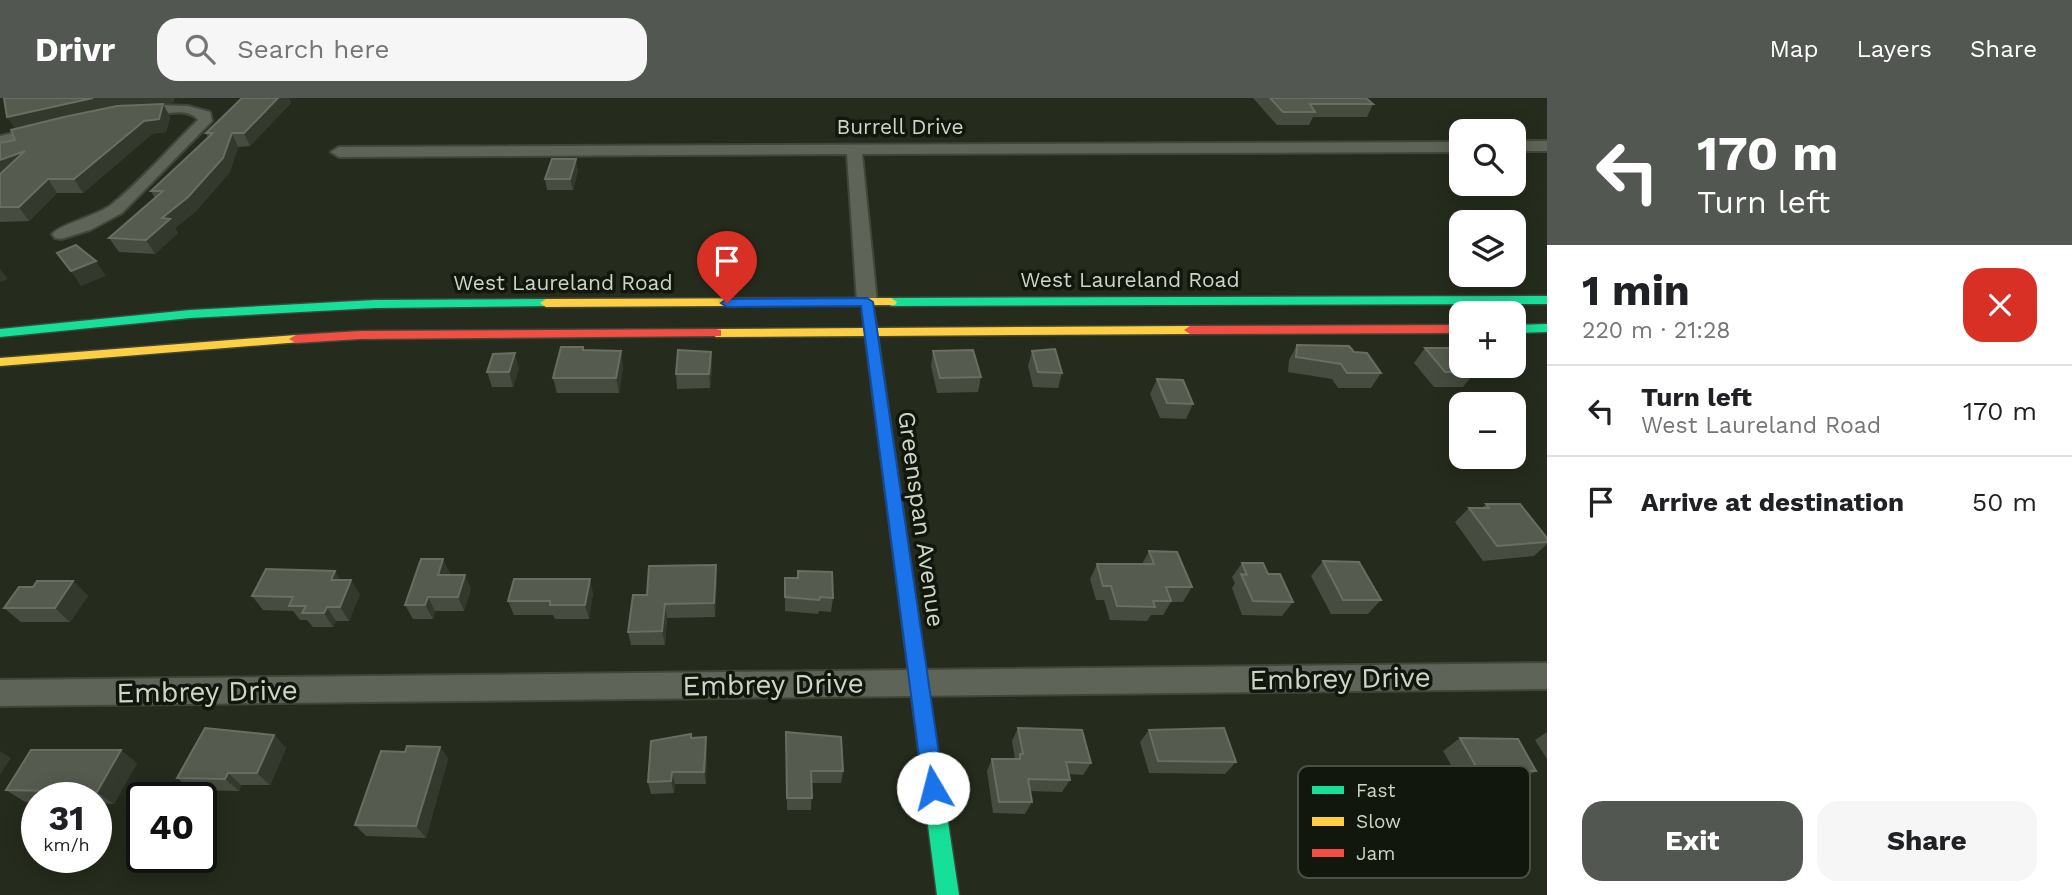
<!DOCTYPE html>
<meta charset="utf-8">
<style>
body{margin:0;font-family:"Work Sans",sans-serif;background:#f6f6f6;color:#202124;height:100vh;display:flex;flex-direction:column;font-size:26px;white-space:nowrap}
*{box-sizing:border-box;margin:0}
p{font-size:23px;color:#757577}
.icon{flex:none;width:38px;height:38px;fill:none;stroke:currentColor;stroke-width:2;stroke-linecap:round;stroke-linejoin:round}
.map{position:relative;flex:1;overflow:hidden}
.sheet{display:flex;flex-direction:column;background:#fff;width:525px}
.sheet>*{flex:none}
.top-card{background:#535752;color:#fff;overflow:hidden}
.fabs{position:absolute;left:1449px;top:21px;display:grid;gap:14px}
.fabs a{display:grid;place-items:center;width:77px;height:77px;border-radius:14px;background:#fff;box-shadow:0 4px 18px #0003;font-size:35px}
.speed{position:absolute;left:21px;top:684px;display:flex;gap:14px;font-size:35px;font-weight:700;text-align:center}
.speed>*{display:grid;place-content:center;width:91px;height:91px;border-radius:50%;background:#fff;box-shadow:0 4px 18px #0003;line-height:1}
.speed small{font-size:18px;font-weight:400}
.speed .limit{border:4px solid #111;border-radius:10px;background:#fff;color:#111}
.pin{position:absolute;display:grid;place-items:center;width:60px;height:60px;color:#fff;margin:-72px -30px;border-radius:50% 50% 50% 0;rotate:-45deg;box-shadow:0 0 7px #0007}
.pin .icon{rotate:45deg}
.me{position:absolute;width:77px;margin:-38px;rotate:352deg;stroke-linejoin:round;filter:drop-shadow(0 0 5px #0008)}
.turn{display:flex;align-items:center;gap:24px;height:147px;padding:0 35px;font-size:32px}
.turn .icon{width:91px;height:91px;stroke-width:2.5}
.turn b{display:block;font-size:49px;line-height:60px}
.round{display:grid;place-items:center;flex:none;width:74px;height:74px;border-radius:21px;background:#f6f6f6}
.overview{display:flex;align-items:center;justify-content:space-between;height:119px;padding:0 35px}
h1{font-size:42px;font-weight:700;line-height:52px}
.button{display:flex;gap:14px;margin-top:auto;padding:14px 35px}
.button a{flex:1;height:80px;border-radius:21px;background:#535752;color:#fff;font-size:28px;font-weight:700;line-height:80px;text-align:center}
.button a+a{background:#f6f6f6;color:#202124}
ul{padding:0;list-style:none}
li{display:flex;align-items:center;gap:21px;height:91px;padding:0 35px;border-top:2px solid #e0e0e0}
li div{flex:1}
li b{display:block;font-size:26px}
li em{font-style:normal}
header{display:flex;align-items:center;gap:42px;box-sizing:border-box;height:98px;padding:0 35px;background:#535752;color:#fff}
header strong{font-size:33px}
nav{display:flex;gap:38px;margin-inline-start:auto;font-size:24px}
.search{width:490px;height:63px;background:#f6f6f6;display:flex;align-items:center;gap:18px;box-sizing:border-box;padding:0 24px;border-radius:21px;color:#757577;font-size:26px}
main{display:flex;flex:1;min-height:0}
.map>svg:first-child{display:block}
</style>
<header>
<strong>Drivr</strong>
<div class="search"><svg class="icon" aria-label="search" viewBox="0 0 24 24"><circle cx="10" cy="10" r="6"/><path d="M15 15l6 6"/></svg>Search here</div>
<nav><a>Map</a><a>Layers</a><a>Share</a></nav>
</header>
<main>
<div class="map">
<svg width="1547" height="797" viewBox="0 0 1547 797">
<rect width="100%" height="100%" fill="#252c1d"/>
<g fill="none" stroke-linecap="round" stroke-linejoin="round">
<defs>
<path id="street" d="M160 7 188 8 210 14 212 23 122 115 90 132 61 141 55 140 52 136C61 126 96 118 111 107 141 83 170 49 198 22 183 3 141 27 126 15L133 11Z
M45 28 50 29 52 32 50 35 0 48V38Z
M1514 43H1547V53H1514Z
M1461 44V54L862 56 877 204 867 210 857 204 847 56 339 59 331 54 339 49Z
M1547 565V591L0 608V582Z"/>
<path id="fast" d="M1547 198V206L891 208 885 204 891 200Z
M546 201 552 205 550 208 375 210 190 220 0 239V231L190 212 375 202Z
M1547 226V234L1514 235V227Z
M935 694 942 697 945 704 959 797H937L925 704 928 697Z"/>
<path id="slow" d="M891 200 897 204 895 207 546 209 540 205 546 201Z
M868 209 874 213 877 230 1190 228 1196 232 1190 236 878 238 945 704 942 711 935 714 928 711 925 704 865 238 716 239 710 235 716 231 864 230 862 213Z
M296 237 301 238V244L0 268V260Z"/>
<path id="jam" d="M1461 227V235L1190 236 1184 232 1190 228Z
M716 231 721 232V238L360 241 296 245 289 241 296 237 360 233Z"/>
</defs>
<use href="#street" stroke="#40463a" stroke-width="4"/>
<use href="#fast" stroke="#40463a" stroke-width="3"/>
<use href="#slow" stroke="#40463a" stroke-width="3"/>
<use href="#jam" stroke="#40463a" stroke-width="3"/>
<use href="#street" fill="#5f6459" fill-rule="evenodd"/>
<use href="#fast" fill="#16e098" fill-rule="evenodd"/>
<use href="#slow" fill="#ffcf43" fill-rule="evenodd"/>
<use href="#jam" fill="#f24e42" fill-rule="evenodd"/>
</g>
<path fill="#464c40" d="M4 0H174L173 5 163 6 170 19 166 34 152 36 83 95H57L29 123 0 124V45L15 42V31Z
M242 0H289L291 5 250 48 238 49 230 74 196 113 175 130 178 135 155 156 119 154 109 140 155 100 151 93 208 40 206 35Z
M1253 0H1366L1373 6 1367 19H1313L1309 27H1277Z
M578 72 573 92H547L545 81Z
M1297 247 1354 254 1381 275 1371 290H1338L1332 281 1288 274 1289 262Z
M1425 250 1475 274 1463 289H1434L1414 265Z
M584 252 623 268 619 295H557L553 280Z
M933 253 981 279 978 294 937 295 931 268Z
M1032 253 1062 275 1058 290 1033 289 1028 268Z
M711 254 712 269 710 290 677 291 676 276Z
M519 270 513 289H492L487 274Z
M1157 281 1193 306 1186 321 1160 320 1150 296Z
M1486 406 1547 440V446L1534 458 1483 463 1455 424 1469 410H1482Z
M1149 453 1192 489 1183 504H1171L1163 517H1151L1147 523 1110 522 1104 502H1096L1090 481 1097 466H1142Z
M1323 463 1381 502 1368 516H1331L1311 478Z
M1242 465 1268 476 1293 504 1282 518 1242 517 1232 490 1235 485 1232 479Z
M335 473 340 482 360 496 349 523H336L333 529H313L307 522H300L293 513 263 512 252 498Z
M450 475V477L471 491 464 513H435L433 521H413L405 507Z
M785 480H797L833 500 831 514 819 513 818 516 785 513Z
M717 481 715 519 667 520 665 547H631L628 534 647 497Z
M73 483 88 498 70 524H21L4 510 33 489Z
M593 495 589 521H555L553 517H514L508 503Z
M1018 630 1091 665 1083 677 1069 676 1070 682 1062 694 1030 693 1032 704 1025 716 993 715 987 673 992 661H1015L1012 643Z
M1149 632 1236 664 1225 676 1149 675 1140 644Z
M1547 634V661L1535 642Z
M691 636 692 640 707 652 706 686H675L674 695 651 696 648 684Z
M274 637 286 650 270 687H241L239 693 192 692 177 680Z
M1460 640 1536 673 1517 685 1461 684 1443 653Z
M786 647 843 673 841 685H812L811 712H787Z
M440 649 448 661 426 740 366 738 355 727Z
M137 665 114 706 96 705V700H37V704H25L6 692Z"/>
<path fill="#33392c" d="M93 0H174L173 5 163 6 170 19 166 34 152 36 83 95 74 81 16 32 7 19Z
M278 0H289L291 5 250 48 244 35Z
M232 35 238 49 230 74 196 113 175 130 178 135 155 156 146 142 162 120Z
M25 53 0 80V62Z
M576 61 578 72 573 92 570 81Z
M48 81 57 95 29 123 19 109Z
M96 163 106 178 81 188 71 173Z
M0 171 8 181 0 184Z
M621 253 623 268 619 295 616 280Z
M711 254 712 269 710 290 709 276Z
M515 255 519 270 513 289 509 274Z
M443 461 450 475 445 491 438 477Z
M716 467 717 481 715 519 714 505Z
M335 473 344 487 331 482Z
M465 477 471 491 464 513 458 499Z
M590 481 593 495 589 521 585 507Z
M351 482 360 496 349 523 340 509Z
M73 483 88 498 70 524 55 510Z
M428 499 435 513 433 521 425 507Z
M665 506 667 520 665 547 662 533Z
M327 509 336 523 333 529 324 515Z
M274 637 286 650 270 687 257 675Z
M706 639 707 652 706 686 704 674Z
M440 649 448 661 426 740 416 728Z
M121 652 137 665 114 706 97 694Z
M0 653 11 660 0 677Z
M672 674 675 686 674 695 671 683Z
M228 675 241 687 239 693 225 681Z"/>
<path fill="#555b4e" stroke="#686e61" stroke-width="2" d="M4 0H93L7 19Z
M242 0H278L244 35H232L223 60 188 99 162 120 170 121 146 142 109 140 163 93H151L213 35H206Z
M1270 0H1366L1373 6H1310L1315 14H1283Z
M163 6 159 21 144 23 74 81H48L19 109H0V76L25 53 0 62V45L15 42 11 32 64 19 117 8Z
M552 61H576L570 81H545Z
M76 147 96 163 71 173 57 155Z
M1297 247 1349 248 1354 254 1367 255 1381 275H1347L1341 266 1296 259Z
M561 249H583V252L621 253 616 280H553Z
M1425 250H1454L1461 258V268H1469L1475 274H1445Z
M1055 251 1062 275 1038 274 1032 253Z
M678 252 711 254 709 276H676Z
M973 252 981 279 940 280 933 253Z
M515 255 509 274H487L493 256Z
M1157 281 1183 282 1193 306 1167 305Z
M1486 406H1520L1547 440V444L1497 448 1469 410H1489Z
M1149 453 1177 454 1192 489H1166L1171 503H1153L1155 509 1117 508 1111 488H1103L1097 466H1154Z
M421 461H443L438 477H465L458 499H428L425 507H405Z
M1323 463 1359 464 1381 502H1343Z
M1242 465H1263L1268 476H1280L1293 504 1253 503 1241 476 1247 477Z
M716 467 714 505 665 506 662 533 628 534 633 497H647L649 468Z
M266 471 335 473 331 482H351L340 509H327L324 515H302L306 508H289L293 499 252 498Z
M798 473 832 474 833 500 820 499 819 502 785 499V480H798Z
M514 481H590L585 507H550V503H508Z
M37 483H73L55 510H4L19 489H33Z
M205 630 274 637 257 675H228L225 681 177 680Z
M1018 630 1082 632 1091 665 1066 664 1070 682 1028 681 1032 704H999L992 661H1020V656H1023Z
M1224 630 1236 664 1158 663 1149 632Z
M786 634 841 639 843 673H811L812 700H787Z
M691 636V640L706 639 704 674H672L671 683 648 684 651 643Z
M1460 640 1518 641 1536 673 1478 672Z
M407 648 440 649 416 728 355 727 381 653 405 654Z
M31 652H121L97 694 6 692Z"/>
<path fill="#1a73e8" stroke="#114b97" stroke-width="2" d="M867 200 873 204 944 690 941 698 933 701 926 698 923 690 861 208 727 209 721 205 727 201Z"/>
<g text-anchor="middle" stroke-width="7" stroke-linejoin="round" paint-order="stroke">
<g font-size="21" fill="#cdd6c6" stroke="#11170c">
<text x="900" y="36">Burrell Drive</text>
<text x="1130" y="189">West Laureland Road</text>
<text x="563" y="192">West Laureland Road</text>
</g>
<g font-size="24" fill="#cdd6c6" stroke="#11170c">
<text transform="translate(921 421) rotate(82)" y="8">Greenspan Avenue</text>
</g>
<g font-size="28" fill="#cdd6c6" stroke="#11170c">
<text transform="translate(1340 580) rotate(-1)" y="10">Embrey Drive</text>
<text transform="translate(773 586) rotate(-1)" y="10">Embrey Drive</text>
<text transform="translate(207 593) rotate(-1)" y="10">Embrey Drive</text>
</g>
</g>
<rect x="1298" y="668" width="232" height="112" rx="10" fill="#11170c" stroke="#495044" stroke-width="2"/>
<rect x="1312" y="688" width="32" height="8" fill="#16e098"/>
<rect x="1312" y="719" width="32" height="9" fill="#ffcf43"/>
<rect x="1312" y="751" width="32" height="8" fill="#f24e42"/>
<g font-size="19" fill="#cdd6c6">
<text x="1356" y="699">Fast</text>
<text x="1356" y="730">Slow</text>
<text x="1356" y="762">Jam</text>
</g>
</svg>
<div class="fabs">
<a><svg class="icon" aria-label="search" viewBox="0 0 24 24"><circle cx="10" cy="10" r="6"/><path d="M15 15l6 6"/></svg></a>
<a><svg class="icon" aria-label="layers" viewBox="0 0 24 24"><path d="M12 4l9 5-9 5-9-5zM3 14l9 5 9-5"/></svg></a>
<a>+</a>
<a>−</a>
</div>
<div class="speed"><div>31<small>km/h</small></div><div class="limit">40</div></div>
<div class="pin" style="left:727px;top:205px;background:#d93025"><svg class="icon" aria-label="arrive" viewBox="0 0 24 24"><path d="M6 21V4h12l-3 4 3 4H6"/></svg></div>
<svg class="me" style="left:933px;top:690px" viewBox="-20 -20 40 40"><circle r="19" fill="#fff"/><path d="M0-13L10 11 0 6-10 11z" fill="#1a73e8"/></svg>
</div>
<section class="sheet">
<div class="top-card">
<div class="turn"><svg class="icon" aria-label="left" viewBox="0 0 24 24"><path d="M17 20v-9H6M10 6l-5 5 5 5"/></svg><div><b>170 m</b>Turn left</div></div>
</div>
<div class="overview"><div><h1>1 min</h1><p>220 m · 21:28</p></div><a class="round" style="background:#d93025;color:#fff"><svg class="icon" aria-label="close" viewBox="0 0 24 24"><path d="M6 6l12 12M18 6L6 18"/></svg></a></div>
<ul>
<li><svg class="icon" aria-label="left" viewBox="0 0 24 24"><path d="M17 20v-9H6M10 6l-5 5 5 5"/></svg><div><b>Turn left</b><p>West Laureland Road</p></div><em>170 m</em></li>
<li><svg class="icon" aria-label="arrive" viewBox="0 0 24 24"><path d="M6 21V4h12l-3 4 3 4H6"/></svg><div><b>Arrive at destination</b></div><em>50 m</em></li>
</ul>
<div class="button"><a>Exit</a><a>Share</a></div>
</section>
</main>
